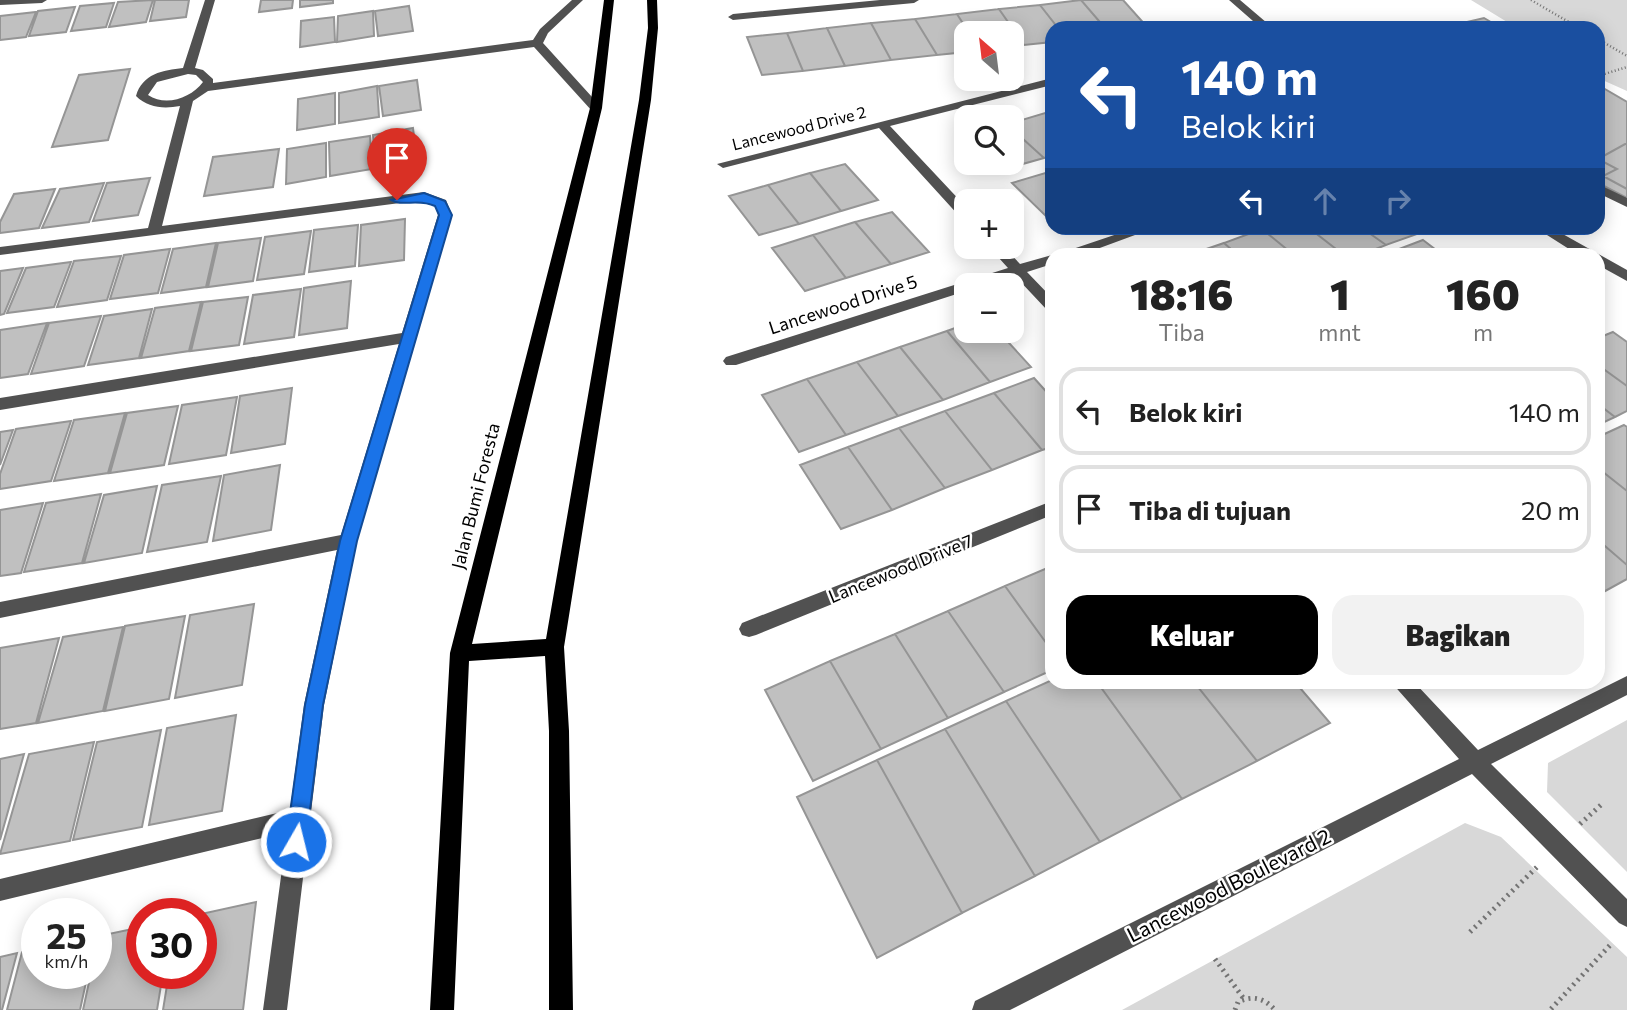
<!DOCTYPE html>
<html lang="id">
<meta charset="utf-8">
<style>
body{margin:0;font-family:Commissioner,sans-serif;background:#f2f2f2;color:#222;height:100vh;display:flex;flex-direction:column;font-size:26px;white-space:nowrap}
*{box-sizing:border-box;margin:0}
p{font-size:23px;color:#767676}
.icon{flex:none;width:38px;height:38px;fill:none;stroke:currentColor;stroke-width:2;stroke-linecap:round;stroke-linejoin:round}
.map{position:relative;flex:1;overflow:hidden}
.side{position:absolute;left:1045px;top:248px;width:560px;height:441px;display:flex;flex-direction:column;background:#fff;border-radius:21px;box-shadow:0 4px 18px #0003}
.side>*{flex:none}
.hud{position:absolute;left:1045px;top:21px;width:560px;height:214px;border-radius:21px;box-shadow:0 4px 18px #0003;background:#1a4fa0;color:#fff;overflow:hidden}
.needle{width:46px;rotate:332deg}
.controls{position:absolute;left:954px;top:21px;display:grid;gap:14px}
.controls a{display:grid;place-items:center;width:70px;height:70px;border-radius:14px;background:#fff;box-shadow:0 4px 18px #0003;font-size:35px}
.speed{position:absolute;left:21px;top:898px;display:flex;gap:14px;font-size:35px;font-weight:700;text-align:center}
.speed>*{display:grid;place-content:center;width:91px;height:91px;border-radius:50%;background:#fff;box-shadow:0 4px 18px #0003;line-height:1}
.speed small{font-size:18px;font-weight:400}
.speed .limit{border:10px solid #d22;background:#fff;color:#111}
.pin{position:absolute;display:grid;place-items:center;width:60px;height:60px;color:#fff;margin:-72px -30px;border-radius:50% 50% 50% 0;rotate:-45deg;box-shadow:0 0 7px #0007}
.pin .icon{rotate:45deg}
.me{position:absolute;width:77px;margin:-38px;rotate:8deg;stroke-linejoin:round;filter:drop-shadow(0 0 5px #0008)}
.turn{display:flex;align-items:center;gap:24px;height:147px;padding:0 21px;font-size:32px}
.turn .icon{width:91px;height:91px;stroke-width:2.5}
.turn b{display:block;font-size:49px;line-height:60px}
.lanes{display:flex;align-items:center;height:66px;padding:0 21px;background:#0003;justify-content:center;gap:35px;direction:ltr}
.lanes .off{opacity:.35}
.eta{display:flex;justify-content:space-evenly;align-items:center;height:119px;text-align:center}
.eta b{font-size:42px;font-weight:800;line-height:49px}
.button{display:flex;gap:14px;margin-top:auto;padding:14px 21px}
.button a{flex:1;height:80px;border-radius:21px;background:#000;color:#fff;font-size:28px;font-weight:800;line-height:80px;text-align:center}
.button a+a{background:#f2f2f2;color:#222}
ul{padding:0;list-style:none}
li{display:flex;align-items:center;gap:21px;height:88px;margin:0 14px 10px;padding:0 7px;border:4px solid #e0e0e0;border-radius:21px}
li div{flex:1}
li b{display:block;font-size:26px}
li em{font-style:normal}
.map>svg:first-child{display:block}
</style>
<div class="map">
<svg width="1627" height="1010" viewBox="0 0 1627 1010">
<rect width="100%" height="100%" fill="#fff"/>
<path fill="#d8d8d8" d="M1471 0H1627V91L1598 78V28H1517Z
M1627 720V872L1547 792 1548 763Z
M1465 823 1501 837 1627 957V1010H1122Z"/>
<path fill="#c0c0c0" stroke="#959595" stroke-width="2" d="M153 0 146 22 109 27 118 2Z
M155 0H189L186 17 150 21Z
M261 0H293L292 8 259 12Z
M300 0H333V3L300 7Z
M1081 0H1123L1148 28H1105Z
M1081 0 1105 28H1058L1040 5Z
M114 3 106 27 71 31 80 6Z
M1040 5 1058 28H1052V42L1024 45 999 9Z
M409 6 413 31 378 36 375 11Z
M75 7 66 32 29 36 38 11Z
M999 9 1024 45 1012 46V33H969L957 14Z
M373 11 374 36 337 42 338 16Z
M36 12 26 37 0 40V16Z
M957 14 969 33H966V52L937 55 915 19Z
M334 17 335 42 300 47 301 21Z
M1484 18 1501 28H1441Z
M915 19 937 55 891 60 871 23Z
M871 23 891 60 845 66 827 28Z
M827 28 845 66 803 71 787 33Z
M787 33 803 71 762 75 747 37Z
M130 69 108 140 52 147 79 75Z
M417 80 421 110 383 116 379 86Z
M1598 85 1627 102V198L1598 183Z
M377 86 379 117 339 123V93Z
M335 93V124L297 130 298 99Z
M1045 113 1052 119V156L1044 158 1012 129V123Z
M413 128 417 161 376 168 373 135Z
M1012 129 1044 158 1005 169 998 163H1012Z
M370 136 372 169 330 176 329 142Z
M326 143V177L286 184 287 149Z
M1627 143V189L1603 176 1617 169 1598 159Z
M279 149 273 187 204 196 213 157Z
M845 164 878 200 841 211 810 173Z
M1052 171V222L1012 183Z
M810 173 841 211 799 224 768 185Z
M150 178 138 215 93 221 107 183Z
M104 183 89 222 42 228 60 189Z
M768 185 799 224 759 235 729 196Z
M55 189 39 228 0 233V222L14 194Z
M892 212 929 252 891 264 855 222Z
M405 219 404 260 359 266 361 225Z
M855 222 891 264 846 278 813 235Z
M358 225 355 266 309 272 314 230Z
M1267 228H1309L1345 256H1295L1262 229Z
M1309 228H1362L1386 245 1358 256H1345Z
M1362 228H1409L1417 234 1386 245Z
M1262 229 1295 256H1239L1224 243Z
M311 231 304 274 257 280 265 237Z
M813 235 846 278 805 291 772 248Z
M261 238 253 281 208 287 218 243Z
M1423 240 1444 256H1396L1391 252Z
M216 243 206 287 161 293 173 249Z
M1224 243 1239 256 1189 255Z
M170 249 158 293 110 299 124 255Z
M121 256 107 300 57 307 74 261Z
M71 262 54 307 7 313 26 268Z
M23 268 4 314 0 315V271Z
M351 281 347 328 299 335 304 288Z
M301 289 294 337 244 344 253 295Z
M248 297 239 345 191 351 203 302Z
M201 302 189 351 141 358 155 308Z
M152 309 139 358 88 365 104 316Z
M101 316 84 366 31 374 49 323Z
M47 323 28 374 0 378V330Z
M966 324V331H998L1031 367 990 382 947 331Z
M947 331 990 382 943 400 900 347Z
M1613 332 1627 342V386L1598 365V338Z
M900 347 943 400 898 416 857 362Z
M857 362 898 416 846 435 807 379Z
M1598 365 1627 386V411L1615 417 1598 404Z
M1034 378 1052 398V447L1042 450 994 393Z
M807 379 846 435 799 452 762 395Z
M292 388 285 444 231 453 240 396Z
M994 393 1042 450 992 470 945 411Z
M237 397 226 455 169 464 182 405Z
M1598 404 1615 417 1598 425Z
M178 406 164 465 110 473 127 413Z
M945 411 992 470 945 488 899 428Z
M125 413 108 473 54 481 74 420Z
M71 421 51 481 0 489V474L16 429Z
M1624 425 1627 427V491L1598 468V437Z
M899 428 945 488 892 510 848 447Z
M13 430 0 465V432Z
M848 447 892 510 841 529 800 465Z
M280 465 271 530 213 541 224 475Z
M1598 468 1627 491V565L1598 540Z
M221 476 207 542 147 552 162 485Z
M157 486 142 553 84 563 104 495Z
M101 494 82 563 24 572 46 503Z
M43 503 21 573 0 576V510Z
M1598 540 1627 565V579L1598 595Z
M1052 566V651L1005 586Z
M1005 586 1052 651V670L1004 692 948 611Z
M254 604 242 685 175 698 190 615Z
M948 611 1004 692 948 718 895 634Z
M185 616 169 699 105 711 125 626Z
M123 627 103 711 38 723 63 637Z
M895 634 948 718 881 749 830 661Z
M59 638 36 723 0 729V648Z
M830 661 881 749 813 781 765 690Z
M1052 680V682H1097L1182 799 1100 842 1006 701Z
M1097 682H1194L1257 761 1182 799Z
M1194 682H1295L1330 723 1257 761Z
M1006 701 1100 842 1035 876 945 729Z
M236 715 222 811 149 825 167 728Z
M945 729 1035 876 962 913 877 760Z
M161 730 142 827 73 840 97 742Z
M94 742 70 841 0 854 29 754Z
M24 754 0 840V759Z
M877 760 962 913 877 958 797 797Z
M256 902 243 1010H163L169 973H201V914Z
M142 927V973H163L157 1010H83L91 973H96L99 936Z
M37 949V973H88L80 1010H7L22 952Z
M17 953 2 1010H0V957Z"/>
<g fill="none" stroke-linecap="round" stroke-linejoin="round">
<path stroke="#737373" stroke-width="2.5" stroke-dasharray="1 2.5" stroke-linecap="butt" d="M1531 0 1579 28
M1598 39 1627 56
M1598 76 1627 67"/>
<path stroke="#737373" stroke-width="5" stroke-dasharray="2 4.5" stroke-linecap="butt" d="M1580 824 1602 804
M1470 932 1537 867
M1215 959 1244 999
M1551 1009 1612 943
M1235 1010 1238 1002C1253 995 1264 998 1275 1010"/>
<path fill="#515151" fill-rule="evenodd" d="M0 0H47L42 3 0 5Z
M205 0H215L195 68 203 70 213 79V83L533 40 540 29 572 0H583L548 33 543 43 602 108 592 111 534 47 208 91 193 101 162 226 424 192 446 200 452 215 357 541 324 705 287 1010H263L287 832 0 901V879L290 810 304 705 337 550 0 618V602L341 535 399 344 0 410V398L402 333 438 215 435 205 423 200 0 255V247L148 228 180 106C164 109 148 108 136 96 142 74 163 70 183 68ZM188 74 196 75 203 82C191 98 166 107 148 95L157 82Z
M880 0H919L914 3 733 20 728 17 733 14Z
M1229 0H1240L1273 28H1261Z
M1052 78V85L890 126 966 207V219L961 218 879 128 723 168 717 164Z
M1598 184 1627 198V207L1598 193Z
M1135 228H1154L1078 256H1052V264L1027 272 1052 298V312L1047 310 1015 276 985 285H966V291L736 365H726L723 361 726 357 1008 268 989 247H1004L1020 264 1052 255H1055Z
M1536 228H1552L1627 270V281L1598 265V256H1580Z
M1052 501V515L756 635 749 637 742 635 739 629 742 623Z
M1627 676V695L1491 764 1627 899V927L1619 923 1472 774 1010 1010H972L975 1001 1459 759 1391 682H1414L1478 750Z"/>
<path fill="#000" fill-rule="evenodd" d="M604 0H614L602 108 472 644 546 639 639 100 648 28 647 0H657L658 28 651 100 564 647 569 731 573 1010H549V731L545 656 469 661 454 1010H430L450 653 590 108Z"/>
</g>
<path fill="#1a73e8" stroke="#114b97" stroke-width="2" d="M424 193 445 201 452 215 357 541 323 705 306 842 303 849 296 852 289 849 286 842 305 705 340 541 439 215 435 206C418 198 402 207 391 200Z"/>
<g text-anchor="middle" stroke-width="5" stroke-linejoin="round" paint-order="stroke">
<g font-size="16" fill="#000" stroke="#fff">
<text transform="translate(799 128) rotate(-14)" y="6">Lancewood Drive 2</text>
</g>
<g font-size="18" fill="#000" stroke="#fff">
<text transform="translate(843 305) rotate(-18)" y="6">Lancewood Drive 5</text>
<text transform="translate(476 496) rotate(-76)" y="6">Jalan Bumi Foresta</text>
<text transform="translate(901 569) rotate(-22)" y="6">Lancewood Drive 7</text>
</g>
<g font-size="21" fill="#000" stroke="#fff">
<text transform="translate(1229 886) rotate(-27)" y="7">Lancewood Boulevard 2</text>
</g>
</g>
</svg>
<div class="controls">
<a><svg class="needle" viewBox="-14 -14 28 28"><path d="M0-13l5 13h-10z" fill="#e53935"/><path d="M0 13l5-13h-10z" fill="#767676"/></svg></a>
<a><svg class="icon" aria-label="search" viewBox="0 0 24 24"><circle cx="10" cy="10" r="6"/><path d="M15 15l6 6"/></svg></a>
<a>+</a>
<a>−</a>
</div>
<div class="speed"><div>25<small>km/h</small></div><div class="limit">30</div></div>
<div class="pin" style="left:397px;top:200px;background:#d93025"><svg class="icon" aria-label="arrive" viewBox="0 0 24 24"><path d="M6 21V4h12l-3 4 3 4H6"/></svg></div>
<svg class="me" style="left:296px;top:842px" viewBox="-20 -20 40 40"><circle r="17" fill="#1a73e8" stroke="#fff" stroke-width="3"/><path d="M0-11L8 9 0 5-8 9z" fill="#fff"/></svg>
<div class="hud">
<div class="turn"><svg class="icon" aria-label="left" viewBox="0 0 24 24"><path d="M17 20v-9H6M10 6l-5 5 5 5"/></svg><div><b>140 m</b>Belok kiri</div></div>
<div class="lanes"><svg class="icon" aria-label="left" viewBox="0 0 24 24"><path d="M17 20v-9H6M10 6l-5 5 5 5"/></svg><svg class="icon off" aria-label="ahead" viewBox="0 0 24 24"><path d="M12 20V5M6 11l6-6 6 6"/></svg><svg class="icon off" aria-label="right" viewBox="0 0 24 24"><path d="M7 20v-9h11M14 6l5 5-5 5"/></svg></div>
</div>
<section class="side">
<div class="eta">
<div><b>18:16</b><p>Tiba</p></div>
<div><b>1</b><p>mnt</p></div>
<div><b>160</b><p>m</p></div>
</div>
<ul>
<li><svg class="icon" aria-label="left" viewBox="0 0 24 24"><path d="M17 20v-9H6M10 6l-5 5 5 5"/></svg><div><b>Belok kiri</b></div><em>140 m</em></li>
<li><svg class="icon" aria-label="arrive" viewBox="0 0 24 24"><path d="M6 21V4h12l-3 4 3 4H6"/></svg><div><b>Tiba di tujuan</b></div><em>20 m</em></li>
</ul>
<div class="button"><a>Keluar</a><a>Bagikan</a></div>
</section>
</div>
